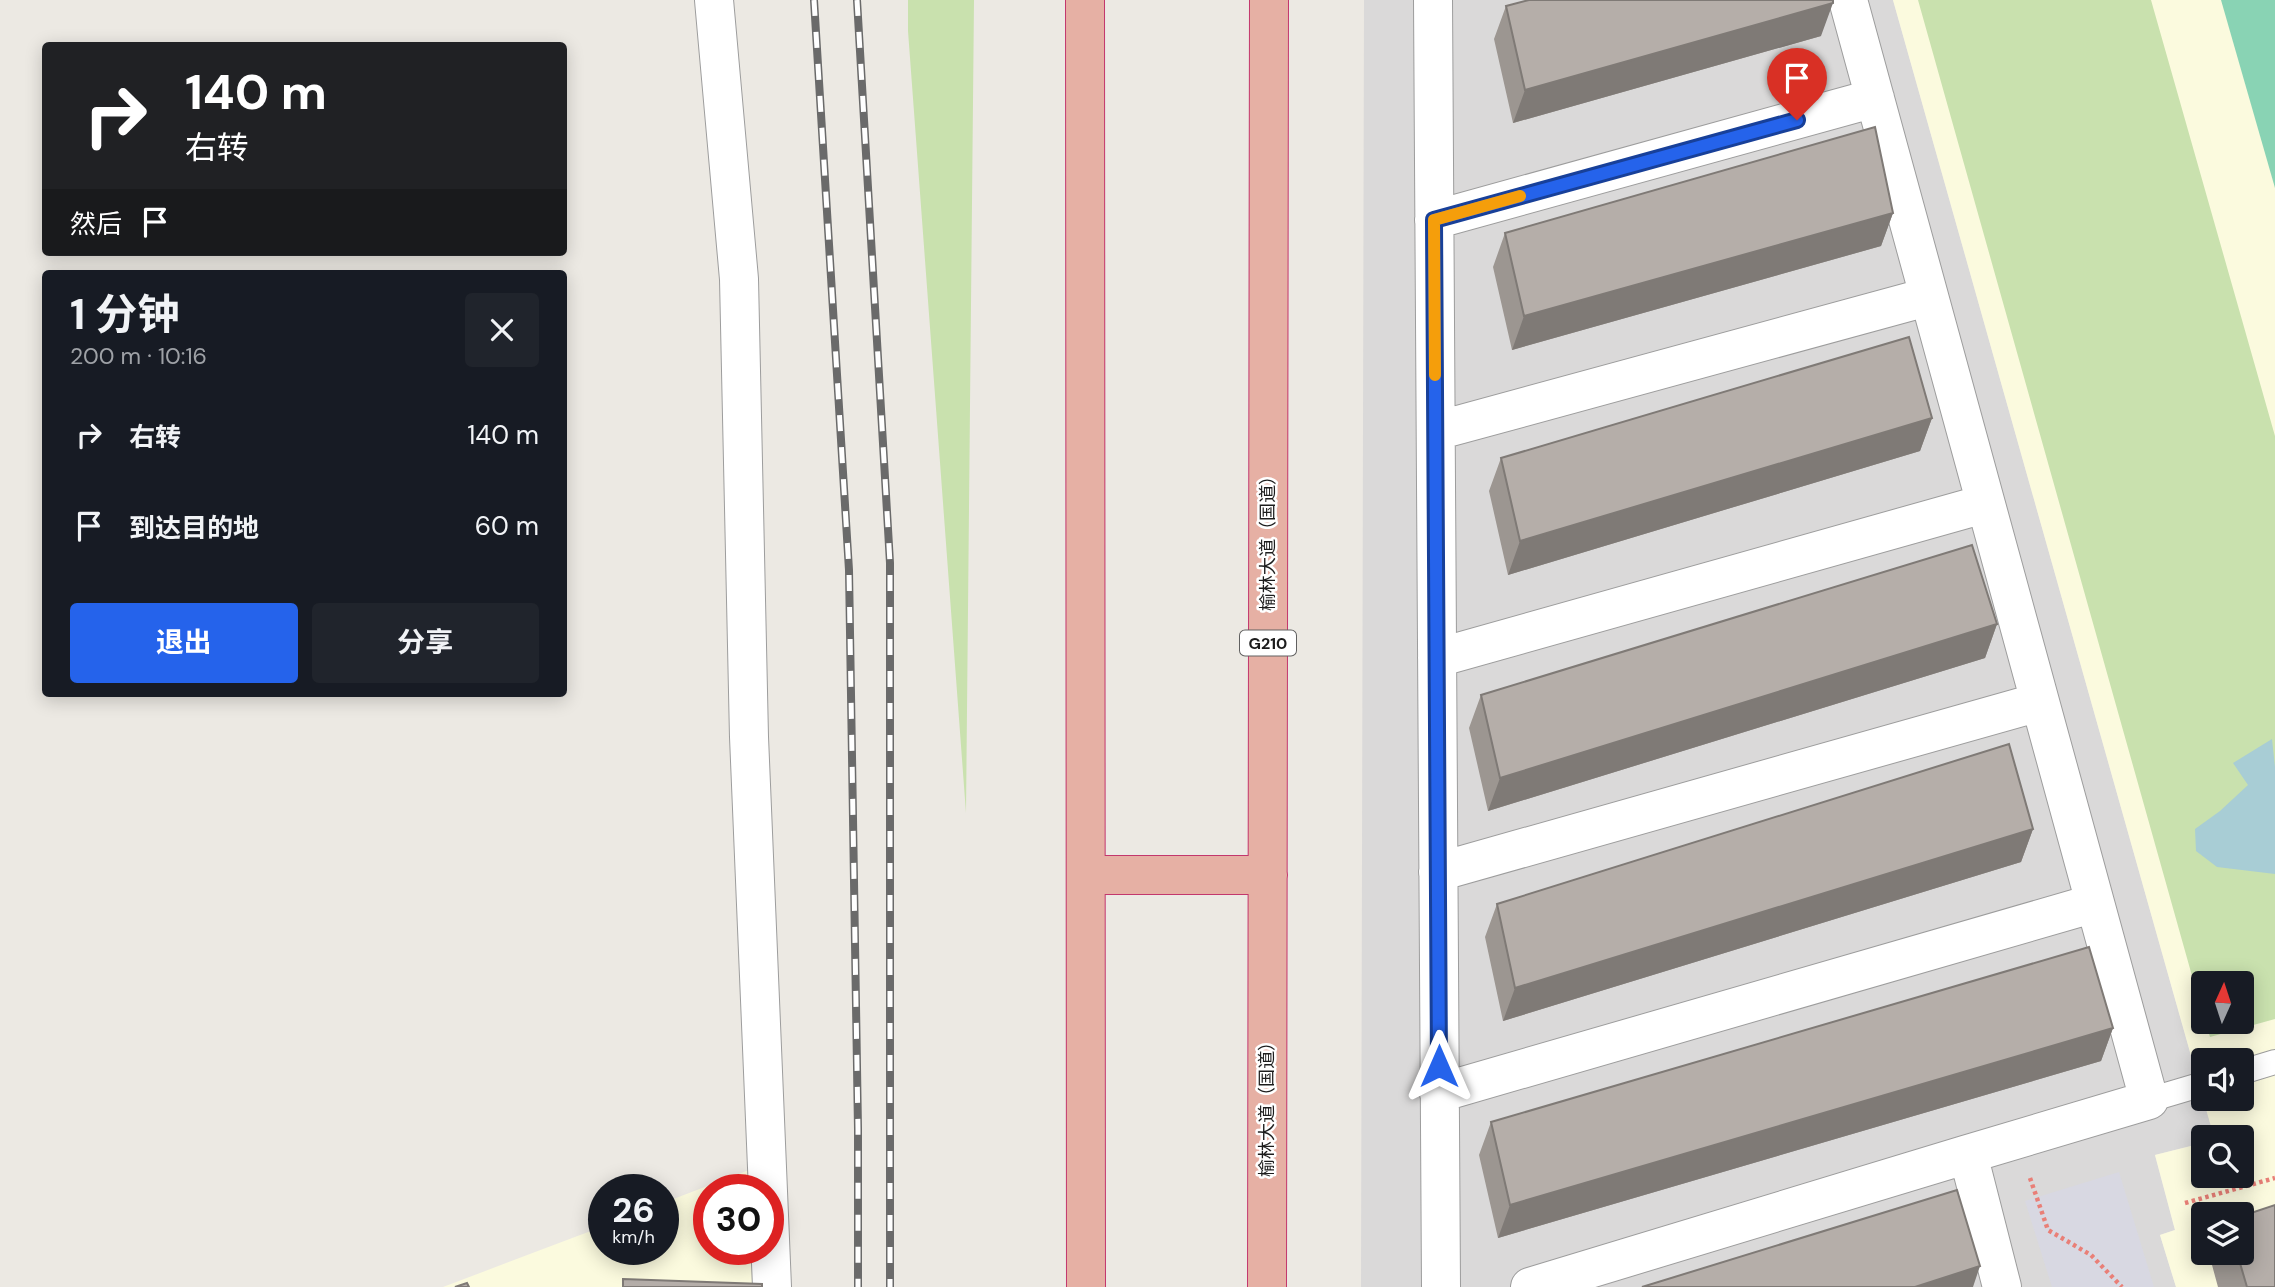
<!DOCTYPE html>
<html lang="zh">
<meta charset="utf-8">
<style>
body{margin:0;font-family:"DM Sans","Noto Sans SC",sans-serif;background:#20242c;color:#f1f3f6;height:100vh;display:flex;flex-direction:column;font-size:26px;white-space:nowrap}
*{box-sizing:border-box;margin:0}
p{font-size:23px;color:#9ea1a6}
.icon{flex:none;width:38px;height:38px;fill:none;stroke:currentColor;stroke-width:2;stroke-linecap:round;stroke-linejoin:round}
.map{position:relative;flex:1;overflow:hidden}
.side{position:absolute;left:42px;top:270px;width:525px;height:427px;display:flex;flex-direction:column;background:#171b24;border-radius:7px;box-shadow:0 4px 18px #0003}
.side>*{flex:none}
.hud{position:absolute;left:42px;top:42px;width:525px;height:214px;border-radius:7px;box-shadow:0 4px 18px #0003;background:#202124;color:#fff;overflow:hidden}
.needle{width:46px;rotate:3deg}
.tools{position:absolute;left:2191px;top:971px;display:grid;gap:14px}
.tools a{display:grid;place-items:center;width:63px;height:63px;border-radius:7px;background:#171b24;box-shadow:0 4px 18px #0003;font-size:35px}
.speed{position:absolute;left:588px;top:1174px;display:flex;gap:14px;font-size:35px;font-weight:700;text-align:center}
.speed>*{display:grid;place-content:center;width:91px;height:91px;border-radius:50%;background:#171b24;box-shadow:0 4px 18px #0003;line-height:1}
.speed small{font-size:18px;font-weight:400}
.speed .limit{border:10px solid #d22;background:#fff;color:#111}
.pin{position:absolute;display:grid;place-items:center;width:60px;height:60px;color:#fff;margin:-72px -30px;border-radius:50% 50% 50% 0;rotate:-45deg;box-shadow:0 0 7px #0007}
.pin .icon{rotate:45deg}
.me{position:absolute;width:77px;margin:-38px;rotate:0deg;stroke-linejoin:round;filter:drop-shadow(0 0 5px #0008)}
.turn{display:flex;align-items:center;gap:24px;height:147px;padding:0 28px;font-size:32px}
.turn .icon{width:91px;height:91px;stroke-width:2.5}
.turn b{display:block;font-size:49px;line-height:60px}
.then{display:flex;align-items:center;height:66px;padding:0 28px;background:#0003;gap:14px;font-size:26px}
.round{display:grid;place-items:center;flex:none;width:74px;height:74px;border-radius:7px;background:#20242c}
.headline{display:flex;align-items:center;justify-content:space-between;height:119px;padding:0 28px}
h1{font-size:42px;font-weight:700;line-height:52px}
.button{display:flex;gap:14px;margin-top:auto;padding:14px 28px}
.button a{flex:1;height:80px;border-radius:7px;background:#2563eb;color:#fff;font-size:28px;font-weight:700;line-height:80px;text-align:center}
.button a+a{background:#20242c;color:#f1f3f6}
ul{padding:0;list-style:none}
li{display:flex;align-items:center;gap:21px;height:91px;padding:0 28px}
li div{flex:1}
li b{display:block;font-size:26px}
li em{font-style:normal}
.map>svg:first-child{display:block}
</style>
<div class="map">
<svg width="2275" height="1287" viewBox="0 0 2275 1287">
<rect width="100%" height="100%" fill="#ece9e3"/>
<path fill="#dad9d9" d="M1364 0H1893L2214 1137 2203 1138V1143L2155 1155 2175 1230 2160 1235 2176 1287H1361Z"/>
<path fill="#fbfade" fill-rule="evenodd" d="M1893 0H2275V1287H2176L2160 1235 2175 1230 2155 1155 2203 1143V1176H2242V1138L2214 1137ZM2203 984H2242V1022H2203ZM2203 1060H2242V1099H2203ZM2203 1214H2242V1253H2203Z
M749 1170 750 1190H709V1250H752L754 1287H443L604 1226V1250H663V1203Z"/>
<path fill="#c9e1ae" d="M908 0H974L966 813 908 31Z
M1918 0H2151L2275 436V1019L2210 1037 2205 1022H2242V984H2203V1015Z"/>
<path fill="#89d3b4" d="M2221 0H2275V188Z"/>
<path fill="#d8d8e2" d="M2119 1172 2154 1287H2052L2025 1201Z"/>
<path fill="#a8cdd5" d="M2272 739 2275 767V874L2217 867 2196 851 2195 829 2220 811 2248 785 2233 763Z"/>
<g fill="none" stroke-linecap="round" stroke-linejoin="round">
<defs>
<path id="service" d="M2242 1072 2275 1062
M2149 1100 2203 1084"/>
<path id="minor" d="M714 0 739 279 749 737 772 1287
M1433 0 1441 1287
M1848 0 2149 1100 1968 1154 2002 1287
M1434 220 1875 98
M1436 431 1927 297
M1437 658 1984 504
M1438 872 2039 702
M1439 1093 2095 903
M1530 1287 1968 1154"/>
<path id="trunk" d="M1085 0 1086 1287
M1086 875H1268
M1267 1287 1269 0"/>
</defs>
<use href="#service" stroke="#9d9d9d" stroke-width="26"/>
<use href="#minor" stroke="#9d9d9d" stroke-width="40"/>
<use href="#trunk" stroke="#c3376d" stroke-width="40"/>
<path stroke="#e97f77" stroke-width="4.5" stroke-dasharray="3.5 3.5" stroke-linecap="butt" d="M2030 1178 2048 1230 2091 1255 2122 1287
M2185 1203 2275 1178"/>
<use href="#service" stroke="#fff" stroke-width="24"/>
<use href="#minor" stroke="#fff" stroke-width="38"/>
<use href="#trunk" stroke="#e6b0a4" stroke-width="38"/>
<defs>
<path id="rail" d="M814 0 849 570 858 1129V1287
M857 0 890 563V1287"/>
</defs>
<use href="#rail" stroke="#6a6a6a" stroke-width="8"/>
<use href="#rail" stroke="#fff" stroke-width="5" stroke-dasharray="16" stroke-linecap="butt"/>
</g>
<path fill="#9c9691" d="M1506 6 1821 36 1513 123 1494 39Z
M1893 213 1881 246 1512 350 1493 267 1505 233Z
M1932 418 1920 451 1508 575 1489 491 1501 458Z
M1997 624 1985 658 1488 811 1469 728 1481 695Z
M2033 829 2021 862 1503 1021 1485 937 1497 904Z
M2113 1028 2101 1061 1498 1238 1479 1155 1491 1122Z
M2216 1253H2242L2275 1287H2218L2212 1265Z"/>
<path fill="#7f7a76" d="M1833 3 1821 36 1513 123 1525 90Z
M1893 213 1881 246 1512 350 1524 316Z
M1932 418 1920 451 1508 575 1520 541Z
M1997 624 1985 658 1488 811 1500 778Z
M2033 829 2021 862 1503 1021 1515 988Z
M2113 1028 2101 1061 1498 1238 1510 1205Z
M1980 1266 1973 1287H1915Z"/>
<path fill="#b5aea9" stroke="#7f7a76" stroke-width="2" d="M1529 0H1833V3L1525 90 1506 6Z
M1875 127 1893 213 1524 316 1505 233Z
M1909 337 1932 418 1520 541 1501 458Z
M1972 545 1997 624 1500 778 1481 695Z
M2009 744 2033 829 1515 988 1497 904Z
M2089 947 2113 1028 1510 1205 1491 1122Z
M1957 1190 1980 1266 1915 1287H1642Z
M2275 1205V1287H2247L2237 1253H2242V1216Z
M623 1279 762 1284V1287H623Z
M467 1283 469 1287H455Z"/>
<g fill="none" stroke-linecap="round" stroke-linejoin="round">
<defs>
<path id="route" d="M1439 1066 1434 220 1797 120"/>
</defs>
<use href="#route" stroke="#184099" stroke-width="18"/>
<use href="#route" stroke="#2563eb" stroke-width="12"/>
<path stroke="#f59e0b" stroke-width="12" d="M1435 375 1434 220 1520 196"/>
</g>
<g text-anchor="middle" stroke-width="5" stroke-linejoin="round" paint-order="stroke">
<rect fill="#fff" stroke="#606060" stroke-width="2" x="1240" y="630.5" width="56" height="25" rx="5"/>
<g font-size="16" font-weight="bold" fill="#1c1c1c">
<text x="1268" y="649">G210</text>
</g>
<g font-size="18" fill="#1c1c1c" stroke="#fff">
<text transform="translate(1268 539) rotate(-90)" y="6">榆林大道（国道）</text>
<text transform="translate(1267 1105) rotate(-90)" y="6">榆林大道（国道）</text>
</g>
</g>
</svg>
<div class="tools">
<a><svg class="needle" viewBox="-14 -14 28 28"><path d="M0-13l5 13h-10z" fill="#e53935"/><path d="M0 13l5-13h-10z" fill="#9ea1a6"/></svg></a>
<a><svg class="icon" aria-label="sound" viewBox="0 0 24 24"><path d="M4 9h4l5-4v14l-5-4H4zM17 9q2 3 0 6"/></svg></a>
<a><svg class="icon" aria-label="search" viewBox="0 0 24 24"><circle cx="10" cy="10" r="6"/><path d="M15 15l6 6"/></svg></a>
<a><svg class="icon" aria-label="layers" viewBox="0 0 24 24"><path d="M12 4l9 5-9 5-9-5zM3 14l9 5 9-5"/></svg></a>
</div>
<div class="speed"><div>26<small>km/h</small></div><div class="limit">30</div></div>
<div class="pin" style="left:1797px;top:120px;background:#d93025"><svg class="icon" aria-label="arrive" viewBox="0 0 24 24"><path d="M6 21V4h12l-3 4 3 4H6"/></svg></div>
<svg class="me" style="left:1439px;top:1066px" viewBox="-20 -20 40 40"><path d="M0-17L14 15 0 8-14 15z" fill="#2563eb" stroke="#fff" stroke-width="4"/></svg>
<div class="hud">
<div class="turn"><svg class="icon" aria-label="right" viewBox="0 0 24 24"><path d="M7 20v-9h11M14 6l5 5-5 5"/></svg><div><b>140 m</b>右转</div></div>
<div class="then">然后<svg class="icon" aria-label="arrive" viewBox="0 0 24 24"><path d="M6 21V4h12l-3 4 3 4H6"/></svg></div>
</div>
<section class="side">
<div class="headline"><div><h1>1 分钟</h1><p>200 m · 10:16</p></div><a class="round"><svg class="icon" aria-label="close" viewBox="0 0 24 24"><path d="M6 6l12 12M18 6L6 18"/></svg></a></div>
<ul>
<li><svg class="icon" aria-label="right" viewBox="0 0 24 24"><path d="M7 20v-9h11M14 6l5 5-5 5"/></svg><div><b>右转</b></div><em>140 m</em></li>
<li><svg class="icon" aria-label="arrive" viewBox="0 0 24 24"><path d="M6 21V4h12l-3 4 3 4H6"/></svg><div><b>到达目的地</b></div><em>60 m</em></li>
</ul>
<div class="button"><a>退出</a><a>分享</a></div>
</section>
</div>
